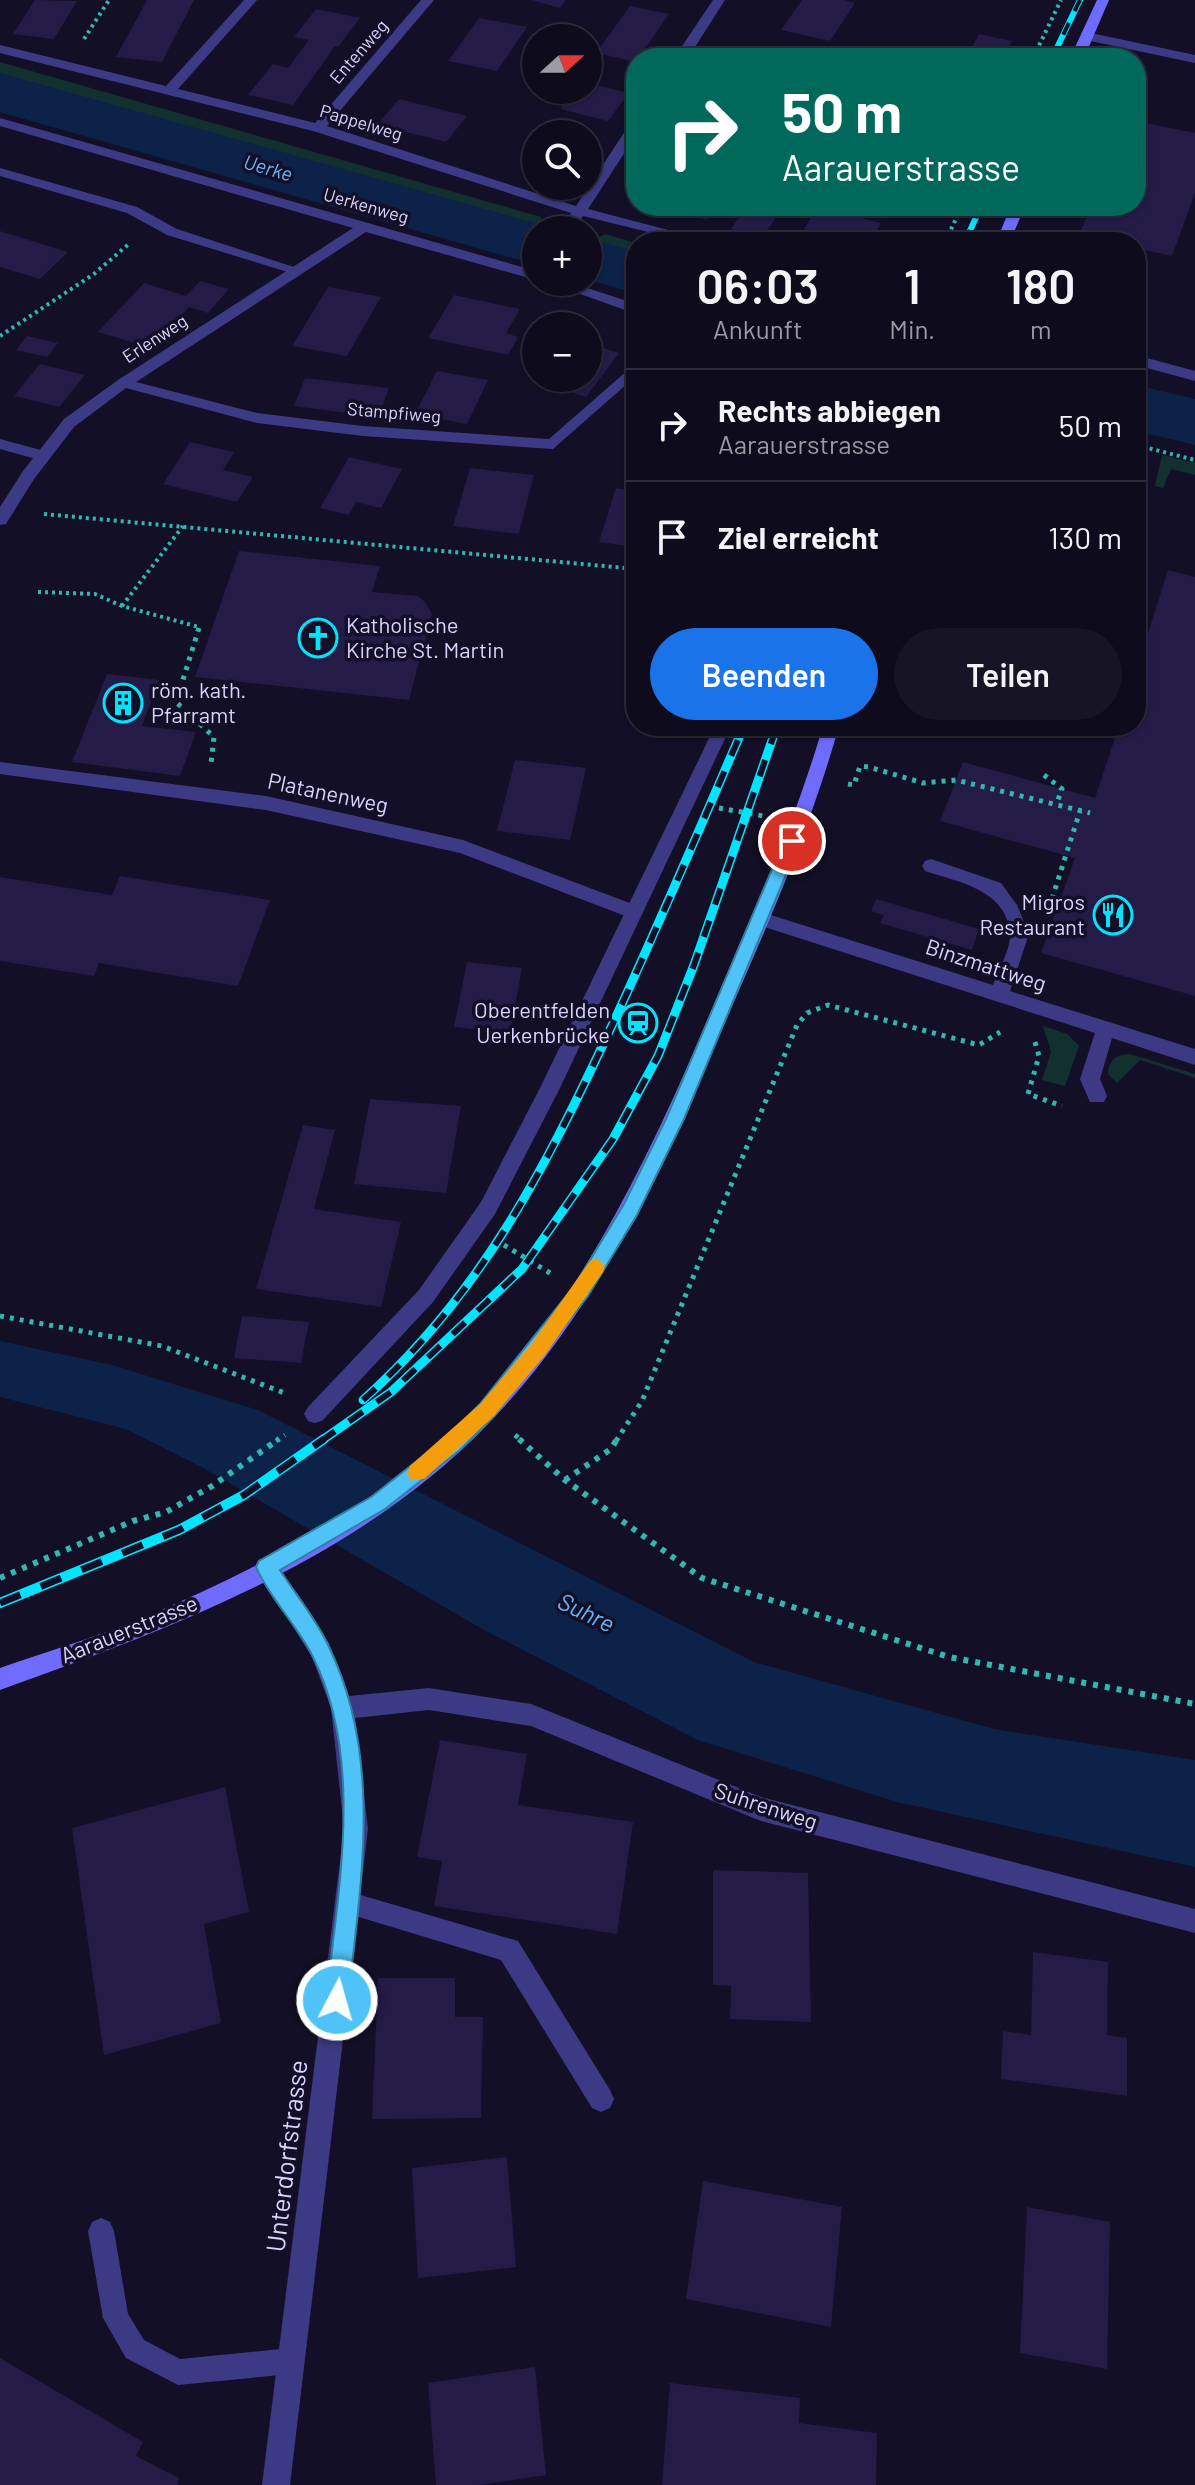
<!DOCTYPE html>
<html lang="de">
<meta charset="utf-8">
<style>
body{margin:0;font-family:Barlow,sans-serif;background:#171425;color:#f1f3f6;height:100vh;display:flex;flex-direction:column;font-size:30px;white-space:nowrap}
*{box-sizing:border-box;margin:0}
p{font-size:26px;color:#9b9ba3}
.icon{flex:none;width:44px;height:44px;fill:none;stroke:currentColor;stroke-width:2;stroke-linecap:round;stroke-linejoin:round}
.map{position:relative;flex:1;overflow:hidden}
.sheet{position:absolute;left:626px;top:232px;width:520px;height:504px;display:flex;flex-direction:column;background:#0e0b1c;border-radius:32px;box-shadow:0 2px 6px #0004,0 0 0 2px #2e2b3b}
.sheet>*{flex:none}
.top-card{position:absolute;left:626px;top:48px;width:520px;height:168px;border-radius:32px;box-shadow:0 2px 6px #0004,0 0 0 2px #2e2b3b;background:#00695c;color:#fff;overflow:hidden}
.needle{width:52px;rotate:69deg}
.controls{position:absolute;left:522px;top:24px;display:grid;gap:16px}
.controls a{display:grid;place-items:center;width:80px;height:80px;border-radius:50%;background:#0e0b1c;box-shadow:0 2px 6px #0004,0 0 0 2px #2e2b3b;font-size:40px}
.pin{position:absolute;display:grid;place-items:center;width:68px;height:68px;color:#fff;margin:-34px;border:4px solid #fff;border-radius:50%;box-shadow:0 2px 8px #0007}
.me{position:absolute;width:88px;margin:-44px;rotate:6deg;stroke-linejoin:round;filter:drop-shadow(0 0 6px #0008)}
.turn{display:flex;align-items:center;gap:28px;height:168px;padding:0 24px;font-size:36px}
.turn .icon{width:104px;height:104px;stroke-width:2.5}
.turn b{display:block;font-size:56px;line-height:68px}
.eta{display:flex;justify-content:space-evenly;align-items:center;height:136px;text-align:center}
.eta b{font-size:48px;font-weight:600;line-height:56px}
.primary-button{display:flex;gap:16px;margin-top:auto;padding:16px 24px}
.primary-button a{flex:1;height:92px;border-radius:48px;background:#1a73e8;color:#fff;font-size:32px;font-weight:600;line-height:92px;text-align:center}
.primary-button a+a{background:#171425;color:#f1f3f6}
ul{padding:0;list-style:none}
li{display:flex;align-items:center;gap:24px;height:112px;padding:0 24px;border-top:2px solid #2e2b3b}
li div{flex:1}
li b{display:block;font-size:30px}
li em{font-style:normal}
.map>svg:first-child{display:block}
</style>
<div class="map">
<svg width="1195" height="2485" viewBox="0 0 1195 2485">
<rect width="100%" height="100%" fill="#130f26"/>
<path fill="#12302f" d="M0 62 541 217 542 230H536V241L527 251 501 252 0 112Z
M605 234 636 243V291L588 276C588 255 584 243 605 234Z
M1162 455 1195 463V475L1171 469 1163 488 1155 486Z
M1043 1026 1067 1034 1079 1046 1065 1086 1042 1080 1051 1052Z
M1130 1054 1195 1074V1078L1140 1060 1117 1083 1108 1074C1109 1060 1116 1054 1130 1054Z"/>
<path fill="#0c2248" d="M0 1341 112 1365 258 1410 754 1662 994 1729 1195 1760V1867L897 1802 698 1740 484 1630 205 1469 126 1429 0 1397Z"/>
<g fill="none" stroke-linecap="round" stroke-linejoin="round">
<path fill="#0c2248" fill-rule="evenodd" d="M0 73 22 79 560 230H536V264L512 258 0 112Z
M588 239 636 251V293L588 280Z
M1136 385 1195 399V445L1136 431Z"/>
</g>
<path fill="#241b47" d="M35 0 77 1 54 39 13 34Z
M147 0H194L162 62 116 57Z
M531 0H566L560 8Z
M802 0H844L855 3 830 41 781 30Z
M630 6 669 14 636 62 596 53Z
M316 9 360 18 338 47 335 46 293 105 248 95 273 64 288 68 309 40 294 37Z
M479 18 527 27 497 71 448 61Z
M979 34 1012 41 1004 56 971 49Z
M588 83 629 93 608 121 560 109 575 90H588Z
M399 99 467 116 446 142 377 125Z
M1136 121 1195 133V193L1172 256 1136 248V242H1108L1079 236 1091 206H1136Z
M662 206H717L707 220Z
M887 206H936L932 216Z
M746 207 777 216 762 238 731 229Z
M817 207 881 223 870 242 798 240Z
M0 231 68 252 40 279 0 267Z
M200 281 229 289 208 313 189 307 152 348 98 332 144 283 186 296Z
M328 287 381 297 347 356 292 346Z
M454 295 520 309 506 333 518 337 508 355 428 338Z
M27 336 58 343 47 357 16 350Z
M588 343 619 353 586 397 533 380 588 378Z
M40 364 85 375 59 407 14 396Z
M437 371 488 380 467 424 415 414Z
M305 378 389 388 379 417 294 406Z
M190 442 234 452 223 470 253 477 237 502 163 484Z
M349 457 402 469 381 508 356 502 349 515 320 508Z
M470 468 534 475 519 534 453 526Z
M616 488 636 491V547L599 542Z
M239 551 380 566 372 592 418 596 426 603 432 614 409 700 195 677Z
M1168 570 1195 577V996L1041 953 1075 858 940 821 963 762 1095 798 1119 726H1136V671Z
M107 674 159 680 142 726 196 732 180 776 72 762Z
M515 760 586 768 570 840 497 831Z
M120 876 270 900 238 986 99 963 94 976 0 961V877L112 895Z
M876 899 979 929 972 950 880 923 884 915 871 911Z
M467 962 522 968 510 1033 454 1027Z
M370 1099 461 1106 446 1193 354 1184Z
M303 1125 335 1130 314 1209 401 1222 381 1307 256 1289Z
M242 1316 309 1322 301 1363 234 1358Z
M440 1740 527 1754 518 1805 633 1822 617 1934 434 1906 442 1861 417 1857Z
M225 1787 249 1912 204 1924 221 2023 104 2055 72 1828Z
M713 1870 808 1873 811 2022 730 2019 731 1986 713 1985Z
M1033 1952 1108 1962 1107 2035 1127 2038V2096L1001 2079 1003 2031 1031 2035Z
M378 1978H455V2017H483L481 2118 372 2119Z
M507 2157 516 2267 418 2278 412 2168Z
M703 2181 842 2207 831 2327 686 2299Z
M1027 2207 1110 2222 1107 2369 1020 2353Z
M0 2358 143 2442 136 2456 179 2478 178 2485H0Z
M535 2367 546 2475 479 2485H436L428 2383Z
M670 2383 800 2398 799 2423 877 2433 876 2485H662Z"/>
<g fill="none" stroke-linecap="round" stroke-linejoin="round">
<path stroke="#2fb8b0" stroke-width="4" stroke-dasharray="3 4" stroke-linecap="butt" d="M84 39 109 0
M1033 58 1061 0
M945 242 962 206
M0 336 94 274 130 243
M1136 445 1195 460
M44 514 636 569
M38 592 95 594 122 606 199 627 198 630
M122 606 183 526"/>
<path stroke="#2fb8b0" stroke-width="5" stroke-dasharray="4 6" stroke-linecap="butt" d="M199 628 176 702 214 737 211 763
M1044 775 1062 789 1056 805
M848 784 854 785 860 766 869 767 923 783 956 780 1090 813
M719 808 763 816
M1049 908 1080 811
M1035 1042 1039 1056 1028 1094 1062 1106
M504 1245 550 1273
M0 1316 162 1346 287 1394
M515 1435 522 1441
M276 1441 285 1435
M616 1441 642 1401 797 1025 807 1013 828 1005 979 1045 1000 1032"/>
<path stroke="#2fb8b0" stroke-width="6" stroke-dasharray="5 7" stroke-linecap="butt" d="M519 1439 565 1480 702 1578 949 1657 1195 1704
M565 1480 611 1449 617 1439
M0 1578 133 1521 166 1512 212 1486 279 1439"/>
<path fill="#3d3a85" fill-rule="evenodd" d="M0 168 137 207 177 229 303 270 291 273 167 235 127 213 0 176Z
M0 439 48 452 51 456 43 461 0 449Z
M715 726H731L559 1090 495 1214 433 1302 322 1421 315 1423 308 1421 304 1414 308 1407 419 1290 481 1202 540 1088Z
M931 859 1001 883 1017 905 1029 934 1010 991 1195 1049V1065L1112 1038 1100 1079 1107 1096 1104 1102H1090L1080 1079 1095 1033 755 924 752 919 761 912 993 985C998 971 1012 947 1010 932 1005 889 958 882 925 871L922 866 925 861Z
M347 1891 518 1941 610 2090 614 2099 610 2108 601 2112 592 2108 501 1960 339 1911 335 1903 339 1895Z
M101 2218 110 2222 114 2231 128 2314 144 2340 180 2359 291 2348 300 2352 304 2361 300 2370 291 2374 178 2385 126 2358 103 2318 88 2231 92 2222Z"/>
<path fill="#3d3a85" fill-rule="evenodd" d="M244 0H257L178 89 315 123 421 0H434L327 126 576 206 631 122 636 121V135L588 209 714 242H689L583 216 574 230H560L571 213 313 131 0 53V45L166 86Z
M713 0H725L688 58H674Z
M1086 32 1195 55V63L1081 39V33Z
M0 118 536 271V280L366 232 136 382 257 413 363 426 549 439 636 363V376L553 449 363 436 257 423 126 388 74 427 34 479 6 524 0 525V507L23 471 64 419 118 380 353 228 0 126Z
M547 282H569L636 304V314Z
M1136 355 1195 371V381L1136 365Z
M0 762 266 796 463 840 640 907 643 912 640 917H628L460 853 266 810 0 774Z
M266 1557 274 1560 329 1643 349 1696 429 1688 531 1704 761 1797 1195 1909V1933L761 1821 531 1726 429 1710 355 1718 368 1829 290 2485H262L344 1829 331 1708 312 1657 255 1567 258 1560Z"/>
<path fill="#6f6bff" fill-rule="evenodd" d="M1097 0H1109L1084 58H1070Z
M1011 206H1025L1010 242H996Z
M823 726H839C812 822 773 913 733 1004 660 1175 581 1353 434 1474 308 1578 152 1635 0 1690V1668C46 1652 93 1638 137 1620 266 1568 397 1495 491 1392 586 1289 646 1161 702 1034 746 933 792 832 823 726Z"/>
<defs>
<path id="rail-far2" d="M1052 58 1080 0
M965 242 981 206"/>
<path id="rail-far1" d="M363 1400C478 1297 542 1175 607 1036 655 934 699 830 744 726
M321 1441 391 1392 522 1269 613 1139 658 1056 694 965 777 726"/>
<path id="rail" d="M0 1603 179 1530 244 1495 324 1439"/>
</defs>
<use href="#rail-far2" stroke="#00e5ff" stroke-width="6"/>
<use href="#rail-far1" stroke="#00e5ff" stroke-width="9"/>
<use href="#rail" stroke="#00e5ff" stroke-width="10"/>
<use href="#rail-far2" stroke="#130f26" stroke-width="4" stroke-dasharray="13" stroke-linecap="butt"/>
<use href="#rail-far1" stroke="#130f26" stroke-width="6" stroke-dasharray="17" stroke-linecap="butt"/>
<use href="#rail" stroke="#130f26" stroke-width="7" stroke-dasharray="22" stroke-linecap="butt"/>
</g>
<path fill="#4fc3f7" stroke="#337fa1" stroke-width="2" d="M792 835 800 841 684 1119 637 1215 588 1296 494 1416 460 1450 385 1509 280 1570C296 1595 317 1620 329 1647 383 1758 361 1882 348 2000L345 2008 337 2011 329 2008 326 2000C338 1890 365 1759 312 1655 297 1625 270 1599 256 1567L259 1561 371 1497 446 1438 480 1404 575 1285 624 1204 666 1119 784 841Z"/>
<path fill="#f59e0b" d="M596 1258 605 1266 603 1272 545 1355 494 1416 424 1479H410L407 1473 410 1466 480 1404 532 1343 590 1261Z"/>
<defs>
<symbol id="church-ring" viewBox="-11 -11 22 22"><circle r="9.5" fill="#130f26" stroke="#00e5ff" stroke-width="1.5"/><path d="M-1.2-6h2.4v3.5h3.3v2.4h-3.3V6h-2.4V-.1h-3.3v-2.4h3.3Z" fill="#00e5ff"/></symbol>
<symbol id="building-ring" viewBox="-11 -11 22 22"><circle r="9.5" fill="#130f26" stroke="#00e5ff" stroke-width="1.5"/><path d="M-4-6H4V6H1V3H-1V6H-4ZM-2.5-4.3h1.7v1.8h-1.7ZM.8-4.3h1.7v1.8H.8ZM-2.5-1h1.7V.8h-1.7ZM.8-1h1.7V.8H.8Z" fill="#00e5ff"/></symbol>
<symbol id="restaurant-ring" viewBox="-11 -11 22 22"><circle r="9.5" fill="#130f26" stroke="#00e5ff" stroke-width="1.5"/><path d="M-5-6h1v4h1v-4h1v4h1v-4h1v5L-1.5 .5V6h-2V.5L-5-1ZM5-6V6H3V1.5H1.5Q1.5-4 5-6Z" fill="#00e5ff"/></symbol>
<symbol id="station-ring" viewBox="-11 -11 22 22"><circle r="9.5" fill="#130f26" stroke="#00e5ff" stroke-width="1.5"/><path d="M-3-6H3Q5-6 5-4V2Q5 4 3 4L4.5 6H3L1.5 4h-3L-3 6H-4.5L-3 4Q-5 4-5 2V-4Q-5-6-3-6ZM-3.5-4v3h7v-3ZM-3.5 1v1.5H-2V1ZM2 1v1.5H3.5V1Z" fill="#00e5ff"/></symbol>
</defs>
<g fill-rule="evenodd">
<use href="#church-ring" x="296" y="616" width="44" height="44"/>
<use href="#building-ring" x="101" y="681" width="44" height="44"/>
<use href="#restaurant-ring" x="1091" y="893" width="44" height="44"/>
<use href="#station-ring" x="616" y="1001" width="44" height="44"/>
</g>
<g text-anchor="middle" stroke-width="7" stroke-linejoin="round" paint-order="stroke">
<g font-size="18" fill="#d9d4ff" stroke="#130f26">
<text transform="translate(359 52) rotate(-49)" y="6">Entenweg</text>
<text transform="translate(361 123) rotate(17)" y="6">Pappelweg</text>
<text transform="translate(366 206) rotate(16)" y="6">Uerkenweg</text>
<text transform="translate(155 339) rotate(-33)" y="6">Erlenweg</text>
<text transform="translate(394 413) rotate(5)" y="6">Stampfiweg</text>
</g>
<g font-size="20" font-style="italic" fill="#62b6ff" stroke="#130f26">
<text transform="translate(268 168) rotate(16)" y="7">Uerke</text>
</g>
<g font-size="22" fill="#d9d4ff" stroke="#130f26" text-anchor="start">
<text x="346" y="633">Katholische<tspan x="346" dy="25">Kirche St. Martin</tspan></text>
<text x="151" y="698">röm. kath.<tspan x="151" dy="25">Pfarramt</tspan></text>
<text x="1085" y="910" text-anchor="end">Migros<tspan x="1085" dy="25">Restaurant</tspan></text>
<text x="610" y="1018" text-anchor="end">Oberentfelden<tspan x="610" dy="25">Uerkenbrücke</tspan></text>
</g>
<g font-size="22" fill="#d9d4ff" stroke="#130f26">
<text transform="translate(328 793) rotate(12)" y="8">Platanenweg</text>
<text transform="translate(986 965) rotate(18)" y="8">Binzmattweg</text>
<text transform="translate(129 1629) rotate(-22)" y="8">Aarauerstrasse</text>
<text transform="translate(766 1806) rotate(18)" y="8">Suhrenweg</text>
</g>
<g font-size="24" font-style="italic" fill="#62b6ff" stroke="#130f26">
<text transform="translate(586 1613) rotate(26)" y="8">Suhre</text>
</g>
<g font-size="26" fill="#d9d4ff" stroke="#130f26">
<text transform="translate(287 2156) rotate(-83)" y="9">Unterdorfstrasse</text>
</g>
</g>
</svg>
<div class="controls">
<a><svg class="needle" viewBox="-14 -14 28 28"><path d="M0-13l5 13h-10z" fill="#e53935"/><path d="M0 13l5-13h-10z" fill="#9b9ba3"/></svg></a>
<a><svg class="icon" aria-label="search" viewBox="0 0 24 24"><circle cx="10" cy="10" r="6"/><path d="M15 15l6 6"/></svg></a>
<a>+</a>
<a>−</a>
</div>
<div class="pin" style="left:792px;top:841px;background:#d93025"><svg class="icon" aria-label="arrive" viewBox="0 0 24 24"><path d="M6 21V4h12l-3 4 3 4H6"/></svg></div>
<svg class="me" style="left:337px;top:2000px" viewBox="-20 -20 40 40"><circle r="17" fill="#4fc3f7" stroke="#fff" stroke-width="3"/><path d="M0-11L8 9 0 5-8 9z" fill="#fff"/></svg>
<div class="top-card">
<div class="turn"><svg class="icon" aria-label="right" viewBox="0 0 24 24"><path d="M7 20v-9h11M14 6l5 5-5 5"/></svg><div><b>50 m</b>Aarauerstrasse</div></div>
</div>
<section class="sheet">
<div class="eta">
<div><b>06:03</b><p>Ankunft</p></div>
<div><b>1</b><p>Min.</p></div>
<div><b>180</b><p>m</p></div>
</div>
<ul>
<li><svg class="icon" aria-label="right" viewBox="0 0 24 24"><path d="M7 20v-9h11M14 6l5 5-5 5"/></svg><div><b>Rechts abbiegen</b><p>Aarauerstrasse</p></div><em>50 m</em></li>
<li><svg class="icon" aria-label="arrive" viewBox="0 0 24 24"><path d="M6 21V4h12l-3 4 3 4H6"/></svg><div><b>Ziel erreicht</b></div><em>130 m</em></li>
</ul>
<div class="primary-button"><a>Beenden</a><a>Teilen</a></div>
</section>
</div>
